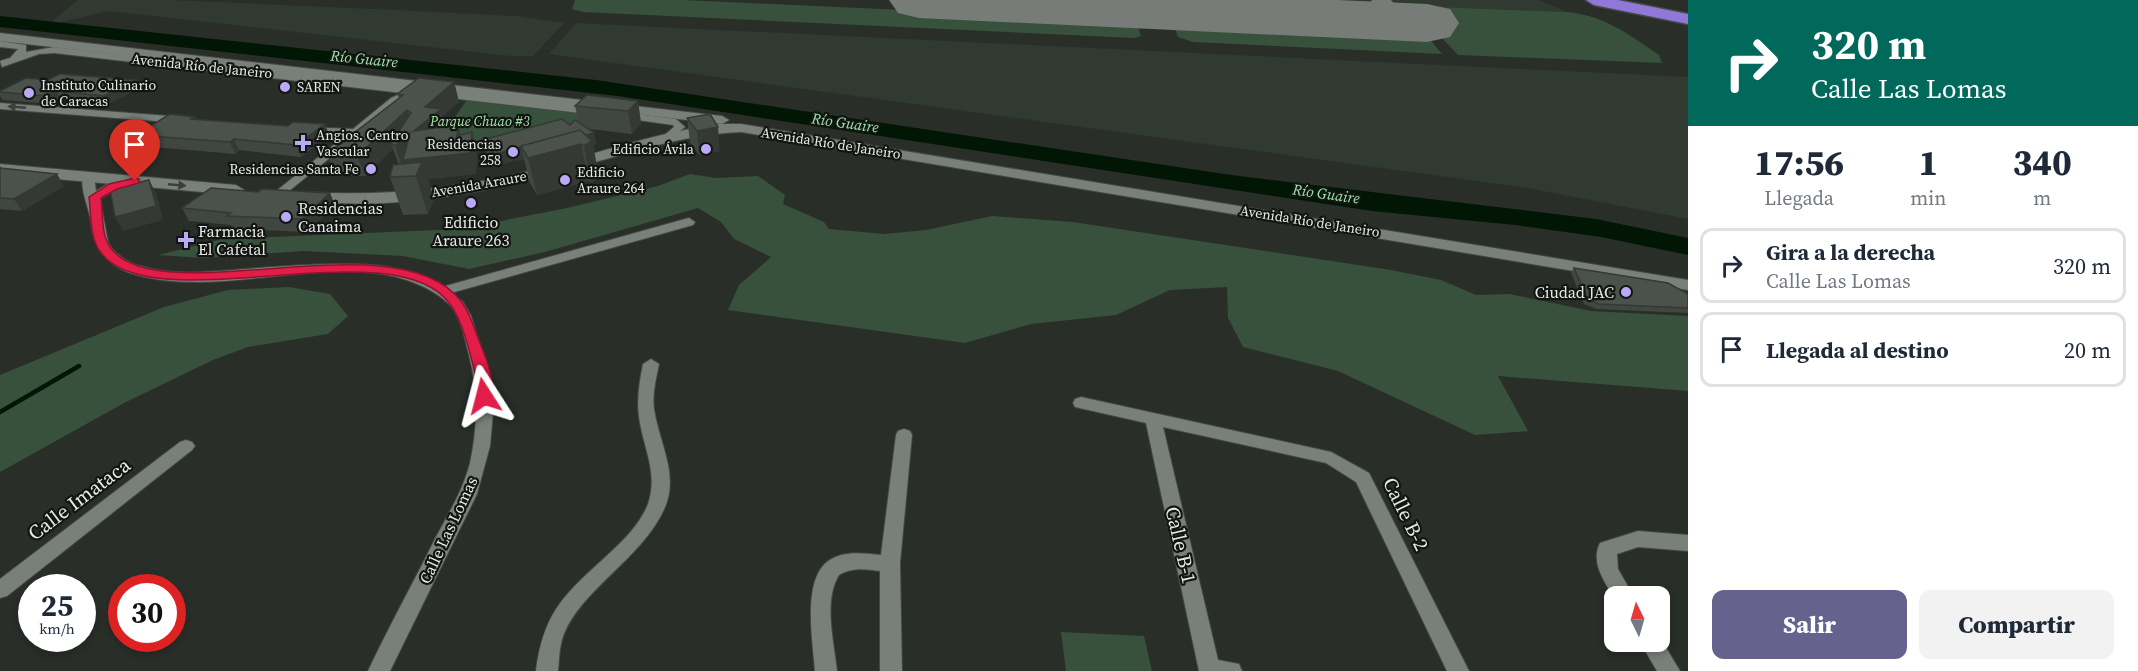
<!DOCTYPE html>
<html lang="es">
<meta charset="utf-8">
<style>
body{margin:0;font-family:"Source Serif 4",serif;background:#f2f2f3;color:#1f2937;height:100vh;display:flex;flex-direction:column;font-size:22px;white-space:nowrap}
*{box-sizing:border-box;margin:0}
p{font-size:20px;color:#747a83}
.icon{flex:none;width:33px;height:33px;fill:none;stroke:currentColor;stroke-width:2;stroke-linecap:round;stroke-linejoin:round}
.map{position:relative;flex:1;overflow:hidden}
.side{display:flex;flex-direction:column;background:#fff;width:450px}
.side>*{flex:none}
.hud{background:#00695c;color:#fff;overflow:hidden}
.needle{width:39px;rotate:355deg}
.tools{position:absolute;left:1604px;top:586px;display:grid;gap:12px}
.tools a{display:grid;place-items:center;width:66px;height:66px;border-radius:12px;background:#fff;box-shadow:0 3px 9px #0003;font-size:30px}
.speed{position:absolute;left:18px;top:574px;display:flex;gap:12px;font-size:30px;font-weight:700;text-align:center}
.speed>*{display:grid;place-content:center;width:78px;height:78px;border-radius:50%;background:#fff;box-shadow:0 3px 9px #0003;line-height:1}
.speed small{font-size:15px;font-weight:400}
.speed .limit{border:9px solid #d22;background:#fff;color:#111}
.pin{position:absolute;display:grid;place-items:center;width:51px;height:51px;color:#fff;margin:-62px -26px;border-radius:50% 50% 50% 0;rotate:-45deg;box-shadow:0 0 6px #0007}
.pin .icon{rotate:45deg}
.me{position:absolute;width:66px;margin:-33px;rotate:351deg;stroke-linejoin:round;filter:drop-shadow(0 0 4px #0008)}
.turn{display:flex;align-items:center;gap:21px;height:126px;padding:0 24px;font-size:27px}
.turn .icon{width:78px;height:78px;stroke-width:2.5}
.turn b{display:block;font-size:42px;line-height:51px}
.eta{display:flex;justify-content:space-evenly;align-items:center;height:102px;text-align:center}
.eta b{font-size:36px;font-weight:800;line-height:42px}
.primary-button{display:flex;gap:12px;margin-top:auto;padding:12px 24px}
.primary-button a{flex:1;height:69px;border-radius:12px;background:#65638d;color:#fff;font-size:24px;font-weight:800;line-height:69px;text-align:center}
.primary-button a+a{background:#f2f2f3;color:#1f2937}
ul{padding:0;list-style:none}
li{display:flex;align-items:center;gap:18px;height:75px;margin:0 12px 9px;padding:0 12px;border:3px solid #e0e1e3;border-radius:12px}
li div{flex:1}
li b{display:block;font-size:22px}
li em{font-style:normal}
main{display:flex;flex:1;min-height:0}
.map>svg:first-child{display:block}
</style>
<main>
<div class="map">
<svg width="1688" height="671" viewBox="0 0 1688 671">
<rect width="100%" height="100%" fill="#292e29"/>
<path fill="#303a31" d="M78 0H172L374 9 516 16 564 23 533 56H511L109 11 48 25Z
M1316 0H1538L1568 12 1412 6Z
M576 23 1688 77V219L1527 188 549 54Z"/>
<path fill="#37513c" d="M575 0H683L1125 20 1137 24 1141 36 1134 38 583 12 572 9Z
M1151 0H1316L1360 3 1365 9Z
M1412 6 1568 12C1605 16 1630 35 1659 55L1662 63 1458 55Z
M1183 23 1427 36 1442 54 1193 42 1178 37 1174 26Z
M468 98 599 114C554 131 511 140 463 145L447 129Z
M690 174 716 178 758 176 785 195 783 204 824 222 829 229 884 234 926 230 992 216 1073 222 1391 270 1441 280 1476 295 1509 294 1591 311 1688 316V391L1498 376 1528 431 1475 435 1338 371 1243 347 1228 318 1227 287 1170 290 1116 315 1031 324 965 343 728 310 739 285 771 257 734 239 721 222 698 208 545 252 469 269 403 256 303 251 202 258 158 255 222 239 460 229 567 208 658 186Z
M289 287 330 294 348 316 328 334 248 347 213 360 124 403 0 472V375L164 307 228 290Z
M1061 632 1144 636 1152 671H1066Z"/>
<path fill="#011605" d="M0 16 596 80 1231 175 1596 219 1688 238V255L1601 237 1515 225 1372 211 618 96 0 27Z"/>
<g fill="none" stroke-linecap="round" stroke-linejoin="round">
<path stroke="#011605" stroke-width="4.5" d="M0 412 79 366"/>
<path fill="#787c78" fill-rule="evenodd" d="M1030 0H1054L1049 10 1040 12 1031 10 1028 5Z
M1079 0H1103L1097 13 1088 15 1079 13 1076 8Z
M1372 0H1391L1410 22 1406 27C1387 32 1379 18 1369 4Z"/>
<path fill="#787c78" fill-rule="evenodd" d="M889 0H1338L1427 4 1450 9 1459 23 1450 37 1427 42 919 18 898 13Z"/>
<defs>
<path id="minor" d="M0 41 26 45V52L54 47 597 109 602 112 597 115 415 94 399 102 279 199 273 195 275 192 346 135 308 132 304 131V127L353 129 391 98 402 93 54 53 39 54 2 67 0 61 10 58 18 49 0 47Z
M0 103 182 117 187 120 182 123 0 109Z
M620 112 676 119 685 127 667 141 661 138 674 127 673 125 616 117V113Z
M88 173 94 177 96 191 109 183 139 178V184L117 189 100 199 108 242C112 252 129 264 140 266 174 276 210 272 245 269 287 266 330 262 373 265 397 267 422 274 442 287L685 219 689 218 695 222 693 225 451 293 463 302 471 316 486 364 493 413 490 446 477 494 390 671H368C389 626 414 582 436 537 449 513 463 490 470 463 478 427 478 391 469 355 465 340 461 316 449 304 430 286 401 276 375 273 298 264 204 297 130 273 107 265 93 246 91 223 90 209 78 187 84 174Z
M651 359 659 364C656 379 652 394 654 409 659 443 679 474 665 507 643 560 572 594 561 644 559 652 559 662 558 671H536C544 608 568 592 612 551 626 538 641 522 648 504 658 475 645 451 640 423 636 403 639 384 643 364Z
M1081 397 1331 452 1369 473 1469 671H1447L1356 482 1326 463 1163 427 1218 660 1239 664 1242 671H1199L1146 423 1075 407 1073 403 1075 399Z
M904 429 910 431 912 435 900 563 902 671H880V571C866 569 852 567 839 575 823 601 834 642 837 671H815C813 643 802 582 827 562 842 550 863 553 881 555L896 435 898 431Z
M186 440 192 442 195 446 192 450 7 596 0 598V579L180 442Z
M1638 531 1688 535V551L1638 547 1617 554 1618 569 1634 597 1614 598C1605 582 1590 563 1600 543Z
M1659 636 1680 671H1657L1640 642H1659Z"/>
<path id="tertiary" d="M0 33 722 116 729 120 722 124 0 41Z
M720 124H741L1688 280V290L741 132C685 134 634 152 581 166 501 188 417 208 334 203 324 203 306 205 299 197L307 192C386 197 462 188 538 169 599 153 658 132 720 124Z
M0 164 236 185 244 190 236 195 0 174Z"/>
<path id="motorway" d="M1586 0H1618L1688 14V24L1594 5Z"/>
</defs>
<use href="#minor" stroke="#444945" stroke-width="2"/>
<use href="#tertiary" stroke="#444945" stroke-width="2"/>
<use href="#motorway" stroke="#444945" stroke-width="3"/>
<use href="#minor" fill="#797f79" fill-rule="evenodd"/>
<use href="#tertiary" fill="#797f79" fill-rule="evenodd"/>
<use href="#motorway" fill="#8f78d7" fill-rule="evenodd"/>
</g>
<path fill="#404640" d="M454 82 459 102 443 116 446 127 458 125 461 135 477 153 476 174 428 179 434 199 428 214 403 215 390 177 400 165 398 163 393 149 365 176 335 175 327 154 399 98 397 94Z
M140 88 108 104 61 99 51 104 3 100 0 96V91Z
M638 101 641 124 632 134 589 129 594 133 596 144 593 145 599 178 591 183 589 181 537 195 530 183 524 159 516 161 514 158V161L498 165 485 151 482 140 570 125 579 123 575 106Z
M195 117 196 120 288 126 325 124 329 136 301 157 239 150 235 154 142 146 136 135Z
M687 118 720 151 699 155 690 142Z
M0 166 2 169 64 186 22 211 0 209Z
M335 205 307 232 233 229 231 225 189 221 182 208Z
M1574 268 1688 294V313L1596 309 1584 304 1571 273Z"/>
<path fill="#343934" d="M136 80 140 88 108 104 104 96Z
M454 82 459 102 443 116 447 129 414 131 425 107Z
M56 91 61 99 51 104 46 96Z
M638 101 641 124 632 134 628 111Z
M407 110 414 130 410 133 457 136 458 125 463 145 472 132 477 153 476 174 428 179 434 199 428 214 416 176 402 166 395 146 391 143 393 149 365 176 357 156Z
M325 124 329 136 301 157 296 145Z
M718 127 720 151 699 155 697 131Z
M594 133 596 144 593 145 599 178 591 183 584 146 581 144 589 181 537 195 528 158 568 139Z
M234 139 239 150 235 154 230 142Z
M512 147 514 158V161L498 165 495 154Z
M521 147 524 159 516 161 513 149Z
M57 174 64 186 22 211 14 199Z
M149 180 156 193 163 220 123 231 115 217Z
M330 193 335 205 307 232 302 219Z"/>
<path fill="#4b514b" stroke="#343934" stroke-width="1.5" d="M60 74 136 80 104 96 56 91 46 96 0 92V91L26 78 48 80Z
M419 78 454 82 425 107 441 109 414 131 458 125 457 136 472 132 470 153 403 160 410 133 395 146 391 143 411 113 407 110 357 156 327 154 403 95 397 94Z
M587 95 638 101 628 111 575 106Z
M170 114 195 117 190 119 288 126 293 122 325 124 296 145 234 139 230 142 136 135Z
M710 114 718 127 697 131 687 118Z
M562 119 570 125 575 120 594 133 586 135 580 130 521 146V147L513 149 512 147 511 150 495 154 482 140Z
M580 130 592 141 584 146 581 144 528 158 521 146Z
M422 162 416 176 390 177 393 165Z
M0 168 57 174 14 199 0 198Z
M149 180 156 206 115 217 110 189Z
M211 188 258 192 262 189 330 193 302 219 227 216 231 213 182 208Z
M1574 268 1668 283 1688 294V308L1599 304 1588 299Z"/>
<defs><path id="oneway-solid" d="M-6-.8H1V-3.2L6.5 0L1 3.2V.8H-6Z" transform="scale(1.5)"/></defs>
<g fill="#3c3f3c">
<use href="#oneway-solid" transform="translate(17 107) rotate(-175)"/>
<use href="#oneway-solid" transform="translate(177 185) rotate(5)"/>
</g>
<path fill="#e11d48" stroke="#92132f" stroke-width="1.5" d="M135 178 139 179V183L117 189 101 198C103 212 101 235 110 247 158 315 397 217 461 301 469 311 474 327 478 338 484 353 498 384 490 399H479C476 393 478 385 476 377 471 357 463 321 450 304 393 226 148 325 99 250 90 236 91 213 89 197L109 184Z"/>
<g fill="#baaaf6" stroke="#131513" stroke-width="2">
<circle cx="285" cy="87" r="6"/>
<circle cx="29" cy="93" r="6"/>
<path d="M300 134h6v6h6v6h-6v6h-6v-6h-6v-6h6z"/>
<circle cx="706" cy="149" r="6"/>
<circle cx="513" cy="152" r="6"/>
<circle cx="371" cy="169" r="6"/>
<circle cx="565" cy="180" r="6"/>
<circle cx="471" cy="203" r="6"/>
<circle cx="286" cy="217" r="6"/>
<path d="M183 231h6v6h6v6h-6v6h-6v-6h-6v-6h6z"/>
<circle cx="1626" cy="292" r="6"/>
</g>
<g text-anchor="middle" stroke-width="4.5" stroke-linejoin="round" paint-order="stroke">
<g font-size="14" fill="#e6e9e6" stroke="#131513">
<text transform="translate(202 66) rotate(6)" y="5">Avenida Río de Janeiro</text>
<text transform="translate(831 143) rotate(9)" y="5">Avenida Río de Janeiro</text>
<text transform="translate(479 184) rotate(-10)" y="5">Avenida Araure</text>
<text transform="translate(1310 221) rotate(9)" y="5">Avenida Río de Janeiro</text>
</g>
<g font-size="14" fill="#e6e9e6" stroke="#131513" text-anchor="start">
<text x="41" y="90">Instituto Culinario<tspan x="41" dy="16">de Caracas</tspan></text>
<text x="297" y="92">SAREN</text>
<text x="316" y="140">Angios. Centro<tspan x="316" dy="16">Vascular</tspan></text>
<text x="501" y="149" text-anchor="end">Residencias<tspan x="501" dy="16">258</tspan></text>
<text x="694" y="154" text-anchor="end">Edificio Ávila</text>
<text x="359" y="174" text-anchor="end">Residencias Santa Fe</text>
<text x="577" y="177">Edificio<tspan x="577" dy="16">Araure 264</tspan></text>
</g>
<g font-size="14" font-style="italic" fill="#9fe7ab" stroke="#131513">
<text x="480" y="126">Parque Chuao #3</text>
</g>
<g font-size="15" font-style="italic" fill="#9de5a9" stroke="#131513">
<text transform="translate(364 59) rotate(6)" y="5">Río Guaire</text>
<text transform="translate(845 123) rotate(8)" y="5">Río Guaire</text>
<text transform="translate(1326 194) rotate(8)" y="5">Río Guaire</text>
</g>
<g font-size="16" fill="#e6e9e6" stroke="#131513" text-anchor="start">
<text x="298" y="214">Residencias<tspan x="298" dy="18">Canaima</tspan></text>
<text x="471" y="228" text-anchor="middle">Edificio<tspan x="471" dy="18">Araure 263</tspan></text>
<text x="198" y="237">Farmacia<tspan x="198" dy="18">El Cafetal</tspan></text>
<text x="1614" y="298" text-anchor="end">Ciudad JAC</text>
</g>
<g font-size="16" fill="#e6e9e6" stroke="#131513">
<text transform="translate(448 530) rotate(-65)" y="6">Calle Las Lomas</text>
</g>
<g font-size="20" fill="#e6e9e6" stroke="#131513">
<text transform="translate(79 499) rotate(-37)" y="7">Calle Imataca</text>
<text transform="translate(1406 514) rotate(64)" y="7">Calle B-2</text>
<text transform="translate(1181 545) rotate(77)" y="7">Calle B-1</text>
</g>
</g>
</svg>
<div class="tools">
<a><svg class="needle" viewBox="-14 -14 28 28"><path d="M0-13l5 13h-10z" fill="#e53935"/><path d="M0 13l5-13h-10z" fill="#747a83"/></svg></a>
</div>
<div class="speed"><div>25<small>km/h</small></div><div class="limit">30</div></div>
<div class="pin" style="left:135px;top:181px;background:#d93025"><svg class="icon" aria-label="arrive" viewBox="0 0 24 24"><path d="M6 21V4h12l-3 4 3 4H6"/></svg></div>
<svg class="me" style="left:484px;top:396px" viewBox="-20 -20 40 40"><path d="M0-17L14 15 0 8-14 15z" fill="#e11d48" stroke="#fff" stroke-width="4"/></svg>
</div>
<section class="side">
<div class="hud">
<div class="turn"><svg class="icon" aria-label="right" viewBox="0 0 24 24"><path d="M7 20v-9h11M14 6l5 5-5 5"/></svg><div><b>320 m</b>Calle Las Lomas</div></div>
</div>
<div class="eta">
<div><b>17:56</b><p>Llegada</p></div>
<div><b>1</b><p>min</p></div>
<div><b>340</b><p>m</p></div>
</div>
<ul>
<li><svg class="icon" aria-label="right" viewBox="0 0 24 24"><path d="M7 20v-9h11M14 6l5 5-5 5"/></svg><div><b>Gira a la derecha</b><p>Calle Las Lomas</p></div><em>320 m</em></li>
<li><svg class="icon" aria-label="arrive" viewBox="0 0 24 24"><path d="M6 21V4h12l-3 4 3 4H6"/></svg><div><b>Llegada al destino</b></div><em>20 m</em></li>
</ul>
<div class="primary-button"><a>Salir</a><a>Compartir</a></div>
</section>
</main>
